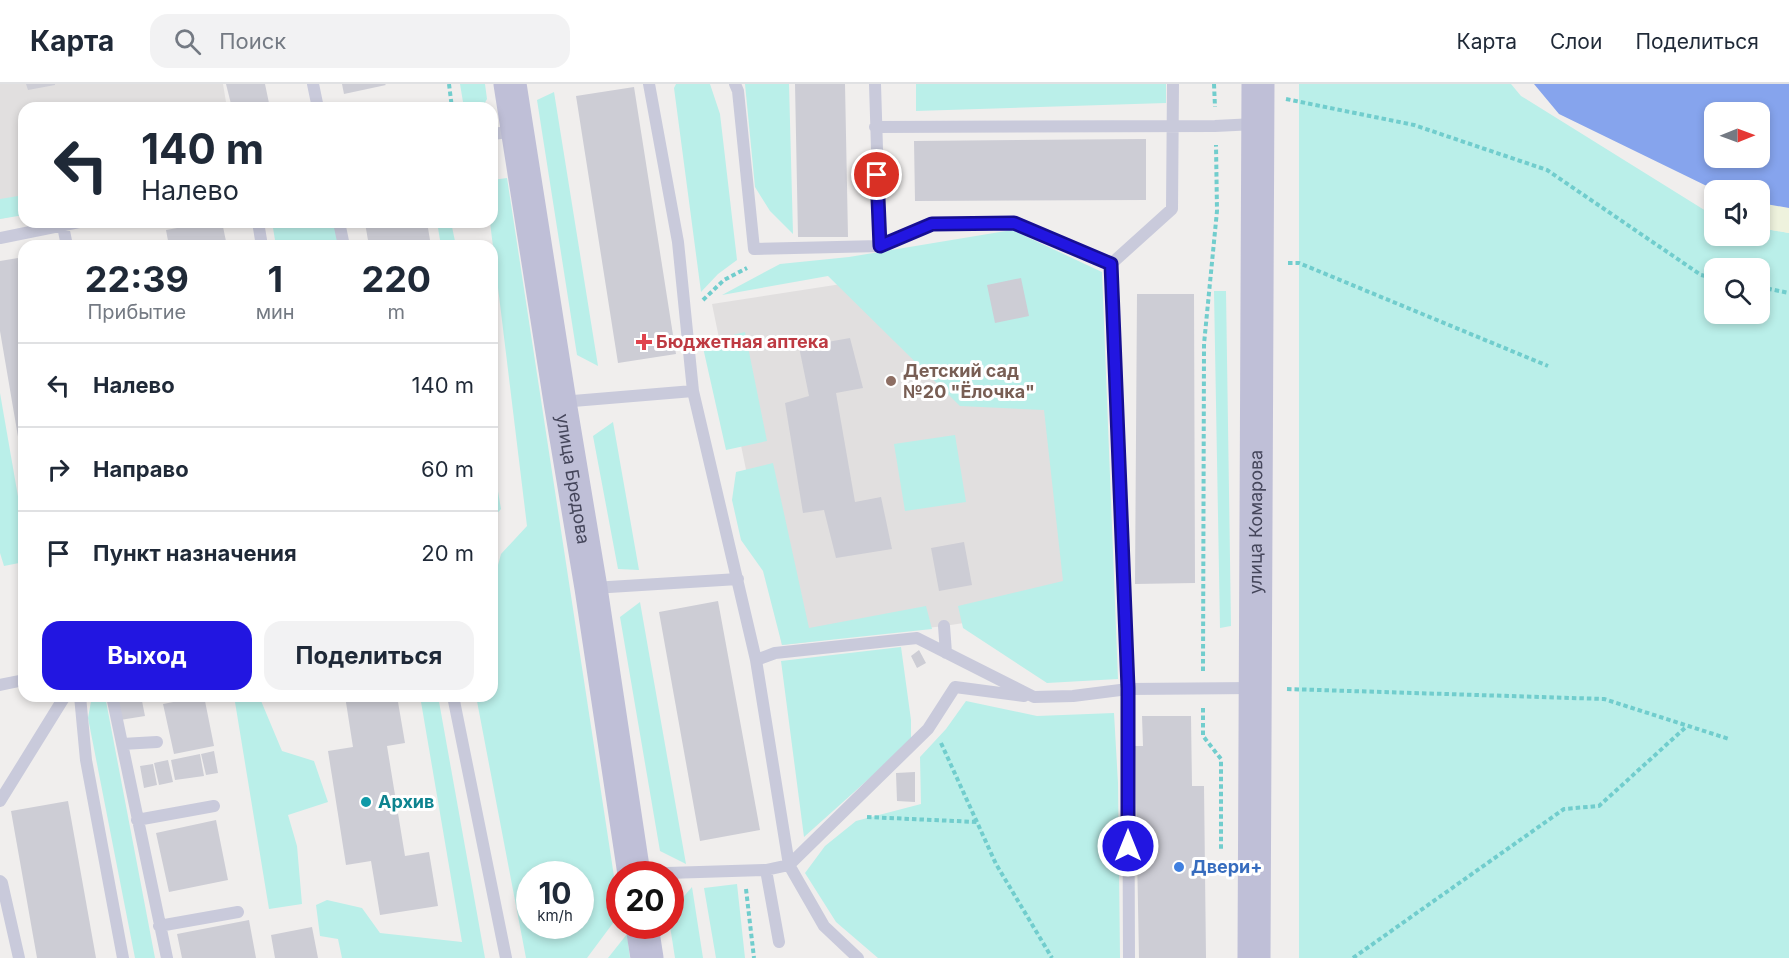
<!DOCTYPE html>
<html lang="ru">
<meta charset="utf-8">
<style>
body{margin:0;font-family:Inter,sans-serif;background:#f2f2f3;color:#1f2937;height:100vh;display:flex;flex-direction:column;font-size:22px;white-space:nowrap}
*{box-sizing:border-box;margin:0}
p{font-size:20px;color:#747a83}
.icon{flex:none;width:33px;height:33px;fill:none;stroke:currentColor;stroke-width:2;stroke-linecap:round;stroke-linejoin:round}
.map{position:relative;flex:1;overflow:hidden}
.sheet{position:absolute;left:18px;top:156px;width:480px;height:462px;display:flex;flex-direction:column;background:#fff;border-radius:18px;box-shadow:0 3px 9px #0003}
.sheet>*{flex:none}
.banner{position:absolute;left:18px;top:18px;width:480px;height:126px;border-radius:18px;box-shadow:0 3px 9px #0003;background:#fff;color:#1f2937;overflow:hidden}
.needle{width:39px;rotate:89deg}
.controls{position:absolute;left:1704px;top:18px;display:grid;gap:12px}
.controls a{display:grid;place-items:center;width:66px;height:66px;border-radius:12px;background:#fff;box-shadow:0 3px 9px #0003;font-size:30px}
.speed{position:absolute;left:516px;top:777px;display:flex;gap:12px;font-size:30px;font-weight:700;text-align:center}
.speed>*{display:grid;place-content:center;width:78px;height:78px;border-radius:50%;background:#fff;box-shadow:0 3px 9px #0003;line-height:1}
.speed small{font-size:15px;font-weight:400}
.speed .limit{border:9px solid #d22;background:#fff;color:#111}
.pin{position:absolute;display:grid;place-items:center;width:51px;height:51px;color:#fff;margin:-26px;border:3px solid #fff;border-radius:50%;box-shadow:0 2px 6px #0007}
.me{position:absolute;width:66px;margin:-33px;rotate:0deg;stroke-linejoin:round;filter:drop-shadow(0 0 4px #0008)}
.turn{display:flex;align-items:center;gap:21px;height:126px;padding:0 24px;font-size:27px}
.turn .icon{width:78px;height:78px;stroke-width:2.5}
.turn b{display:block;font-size:42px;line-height:51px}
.eta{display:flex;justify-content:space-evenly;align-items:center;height:102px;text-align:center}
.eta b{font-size:36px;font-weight:700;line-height:42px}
.button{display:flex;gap:12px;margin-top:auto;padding:12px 24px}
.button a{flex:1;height:69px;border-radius:18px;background:#2216e1;color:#fff;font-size:24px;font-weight:700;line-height:69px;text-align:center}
.button a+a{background:#f2f2f3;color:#1f2937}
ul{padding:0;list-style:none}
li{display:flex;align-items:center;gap:18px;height:84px;padding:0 24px;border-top:2px solid #e0e1e3}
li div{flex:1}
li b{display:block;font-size:22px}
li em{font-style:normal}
header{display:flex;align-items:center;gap:36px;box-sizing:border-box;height:84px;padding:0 30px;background:#fff;border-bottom:2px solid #e0e1e3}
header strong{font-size:28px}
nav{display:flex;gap:33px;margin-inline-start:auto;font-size:21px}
.search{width:420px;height:54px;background:#f2f2f3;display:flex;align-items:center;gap:15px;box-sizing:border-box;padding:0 21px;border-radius:18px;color:#747a83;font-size:22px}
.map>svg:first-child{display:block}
</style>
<header>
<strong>Карта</strong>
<div class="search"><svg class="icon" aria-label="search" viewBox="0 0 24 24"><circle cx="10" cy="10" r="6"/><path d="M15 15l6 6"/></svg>Поиск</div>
<nav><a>Карта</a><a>Слои</a><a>Поделиться</a></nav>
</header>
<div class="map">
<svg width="1789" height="874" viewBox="0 0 1789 874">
<rect width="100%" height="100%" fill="#f0eeed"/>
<path fill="#e1dfdf" d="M0 0H223L227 24H24V130L0 135Z
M1035 170 1089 520 944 542 782 561 712 220Z"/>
<path fill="#baefe9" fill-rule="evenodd" d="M460 0H485L487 15 482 24H464Z
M676 0H710L720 30 737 176 718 190 701 208 674 4Z
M745 0H789L793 150 770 127 755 103Z
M916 0H1166V19L916 27Z
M1299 0H1511L1521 12 1714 132V152H1760V144L1789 149V874H1299ZM1714 184H1760V230H1714Z
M554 8 598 282 577 271 537 16Z
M507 94 619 825V831L587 874H526L476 612H492V503L501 470 527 442 490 138H492V96ZM530 790H580V842H530Z
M24 111V131L0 135V115Z
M272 138H337L341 162H276Z
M437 138H451L456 162H441Z
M1012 146 1102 188 1118 595 1047 599 963 544 958 522 1063 497 1044 326 960 322 828 192 722 211 780 180 849 173Z
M1214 207H1226L1231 542 1220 544Z
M745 248 767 357 726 366 702 259Z
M0 309 24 447V478L4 482 0 469Z
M613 338 639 486 618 485 593 352Z
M955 351 966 418 905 427 894 360Z
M492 372 501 425 492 435Z
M773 379 809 544 926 522 932 545 782 561 763 487 741 456 732 416 736 388Z
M640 518 686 780 660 767 620 533Z
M901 563 911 636V657L804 753 781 577Z
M92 612H105L155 874H135L88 634Z
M234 612H259L282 667 314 677 328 718 288 731 297 762 302 820 269 825Z
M420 612H438L485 874H342L338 855 320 852 316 821 327 816 362 824 380 849 462 858Z
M966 617 1037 632 1114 629 1118 699 1120 874H878L836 838 805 789 825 762 856 737 921 720 920 673 946 645Z
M737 800 745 874H716L704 804Z
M692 803 703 874H675L670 842 671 827Z
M627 850 630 874H608Z"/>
<path fill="#eef2dd" d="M1760 119 1789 124V149L1760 144Z"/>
<path fill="#86a4ed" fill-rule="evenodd" d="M1534 0H1789V124L1760 119V106H1715L1559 30ZM1714 28H1760V74H1714Z"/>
<path fill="#cdcdd5" d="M26 0H55V1L28 6Z
M226 0H265L270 24H232Z
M342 0H385L386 1 344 10Z
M795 0H845L848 153H798Z
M634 3 676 270 618 279 576 12Z
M1146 55V116L915 117 914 57Z
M211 138H222L227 162H169L166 146Z
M373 138H427L431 162H369L365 139Z
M24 173V382H23L0 247V177Z
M1021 194 1029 232 995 239 987 201Z
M1137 210H1194L1195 499 1135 500Z
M850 254 863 304 836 309 855 418 881 413 892 465 836 474 824 426 803 429 785 319 809 312 799 263Z
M964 458 972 501 939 507 931 464Z
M718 517 760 746 700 757 659 528Z
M919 566 926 579 917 584 911 572Z
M116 612H141L145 632 120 636Z
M204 612 214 662 174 670 163 620Z
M345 612H397L405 659 387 662 405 772 429 768 438 822 380 831 371 777 346 781 328 667 353 663Z
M1142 632H1191L1192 702H1204L1206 874H1139L1135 662H1143Z
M214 667 218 689 206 691 201 670Z
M200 670 204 692 175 696 171 676Z
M168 676 173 698 159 701 154 679Z
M153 680 157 701 144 704 140 682Z
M915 688V718L897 717 896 689Z
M68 717 96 874H37L11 727Z
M216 736 228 796 169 808 156 749Z
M249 836 256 874H182L177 850Z
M312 843 318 874H275L271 851Z"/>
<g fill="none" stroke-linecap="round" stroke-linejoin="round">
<path stroke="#71cdcd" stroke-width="4" stroke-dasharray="4.5 3" stroke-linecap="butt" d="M449 0 452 24
M1214 0 1215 23
M1286 15 1414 41 1547 86 1701 191 1714 194
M1288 179H1299L1548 282
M1760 203 1789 209
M703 216 724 196 747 184
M1203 587 1204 260 1217 127 1216 61
M1287 605 1604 615 1729 655
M1203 624V652L1221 675V766
M941 659 996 780 1052 874
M867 733 977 738
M746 805 754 874
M1353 874 1564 725 1599 722 1687 642"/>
<path stroke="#c9cadb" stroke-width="12" d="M313 0 318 24
M649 0 678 158 693 307 756 576 789 781 824 842 858 874
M735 0 738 7 754 165 880 162 932 140 1014 139 1111 180 1128 605 1129 874
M875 0 880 162
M875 43 1215 42 1255 40
M492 50 517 47
M258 138 262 162
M339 138 344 162
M63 142 67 162
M0 154 79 138
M1111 180 1172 125 1173 0
M561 318 693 307
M593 504 738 495
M944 542 946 569
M756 576 775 569 917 554 1034 613 1073 612 1128 605 1254 604
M0 601 24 596
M80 612 86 676 123 874
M112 612 167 874
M453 612 506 874
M122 660 157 658
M0 717 65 612
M137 736 214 722
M766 786 779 858
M635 790 766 786 789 781 928 645 955 603 1024 612
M0 797 2 799 19 874
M159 842 238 828"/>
<g stroke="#bfbfd7" stroke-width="33">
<path id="s1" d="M510 0 560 318 591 504 634 790"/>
<path d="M642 842 647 874"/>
<path id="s2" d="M1254 874 1258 0"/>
</g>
</g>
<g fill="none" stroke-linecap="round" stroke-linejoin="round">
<defs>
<path id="route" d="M877 91 880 162 932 140 1014 139 1111 180 1128 604V762"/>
</defs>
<use href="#route" stroke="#160e92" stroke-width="15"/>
<use href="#route" stroke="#2216e1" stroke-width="10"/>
</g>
<path fill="#e0444e" stroke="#fff" stroke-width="2" d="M641 249h6v6h6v6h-6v6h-6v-6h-6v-6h6z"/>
<circle fill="#8d6e63" stroke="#fff" stroke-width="2" cx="891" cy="297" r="6"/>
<circle fill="#0f9aa8" stroke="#fff" stroke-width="2" cx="366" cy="718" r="6"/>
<circle fill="#3f7fe0" stroke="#fff" stroke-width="2" cx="1179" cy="783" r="6"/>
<g text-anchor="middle" stroke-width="6" stroke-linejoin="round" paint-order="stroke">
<g font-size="18" font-weight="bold" fill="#be3a42" stroke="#fff" text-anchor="start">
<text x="656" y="264">Бюджетная аптека</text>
</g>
<g font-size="18" font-weight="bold" fill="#785e54" stroke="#fff" text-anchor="start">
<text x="903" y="293">Детский сад<tspan x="903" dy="21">№20 "Ёлочка"</tspan></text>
</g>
<g font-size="18" fill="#45465b" stroke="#fff">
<text dy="6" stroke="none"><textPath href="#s1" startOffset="400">улица Бредова</textPath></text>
<text dy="6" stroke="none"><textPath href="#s2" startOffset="436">улица Комарова</textPath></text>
</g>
<g font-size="18" font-weight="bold" fill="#0d838f" stroke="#fff" text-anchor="start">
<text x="378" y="724">Архив</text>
</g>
<g font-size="18" font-weight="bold" fill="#366cbe" stroke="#fff" text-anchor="start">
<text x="1191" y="789">Двери+</text>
</g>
</g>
</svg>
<div class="controls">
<a><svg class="needle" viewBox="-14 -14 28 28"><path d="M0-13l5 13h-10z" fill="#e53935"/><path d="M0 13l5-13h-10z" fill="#747a83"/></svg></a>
<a><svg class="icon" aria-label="sound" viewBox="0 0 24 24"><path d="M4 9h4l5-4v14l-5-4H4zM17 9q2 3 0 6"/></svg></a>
<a><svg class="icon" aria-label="search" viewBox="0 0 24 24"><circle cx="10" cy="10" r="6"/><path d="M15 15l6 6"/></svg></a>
</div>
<div class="speed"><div>10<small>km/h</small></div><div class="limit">20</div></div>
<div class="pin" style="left:877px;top:91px;background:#d93025"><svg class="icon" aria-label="arrive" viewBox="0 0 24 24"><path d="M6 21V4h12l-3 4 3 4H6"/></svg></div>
<svg class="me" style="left:1128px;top:762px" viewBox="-20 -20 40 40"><circle r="17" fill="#2216e1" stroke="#fff" stroke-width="3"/><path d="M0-11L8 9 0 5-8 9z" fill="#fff"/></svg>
<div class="banner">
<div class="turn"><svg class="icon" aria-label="left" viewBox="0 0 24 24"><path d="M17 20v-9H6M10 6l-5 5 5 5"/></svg><div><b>140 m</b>Налево</div></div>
</div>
<section class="sheet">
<div class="eta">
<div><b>22:39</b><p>Прибытие</p></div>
<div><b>1</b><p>мин</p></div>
<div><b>220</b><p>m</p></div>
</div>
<ul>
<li><svg class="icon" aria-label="left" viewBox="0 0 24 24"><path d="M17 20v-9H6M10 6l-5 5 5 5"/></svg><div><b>Налево</b></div><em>140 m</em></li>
<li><svg class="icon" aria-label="right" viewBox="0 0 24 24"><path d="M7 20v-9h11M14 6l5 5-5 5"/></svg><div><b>Направо</b></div><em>60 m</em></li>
<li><svg class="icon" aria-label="arrive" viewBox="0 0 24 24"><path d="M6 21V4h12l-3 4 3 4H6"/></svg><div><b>Пункт назначения</b></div><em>20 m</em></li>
</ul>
<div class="button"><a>Выход</a><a>Поделиться</a></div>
</section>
</div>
